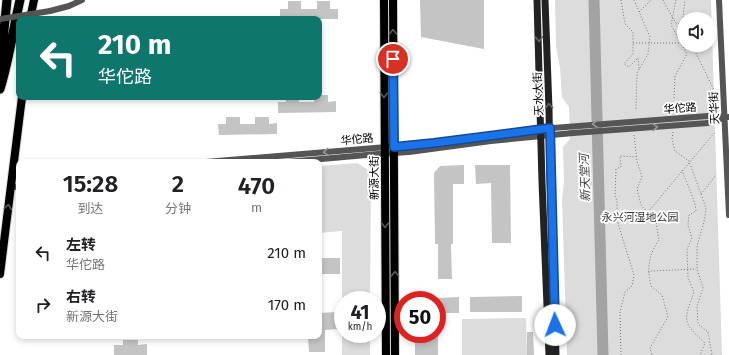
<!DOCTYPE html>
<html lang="zh">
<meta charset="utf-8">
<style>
body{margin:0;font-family:"Fira Sans","Noto Sans SC",sans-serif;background:#f6f6f6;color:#202124;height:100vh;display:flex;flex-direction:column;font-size:15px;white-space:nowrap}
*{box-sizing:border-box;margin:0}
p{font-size:13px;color:#757577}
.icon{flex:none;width:22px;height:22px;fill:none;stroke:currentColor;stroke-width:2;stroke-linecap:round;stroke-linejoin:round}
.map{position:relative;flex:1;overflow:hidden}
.drawer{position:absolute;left:16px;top:159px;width:306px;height:180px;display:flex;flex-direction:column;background:#fff;border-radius:8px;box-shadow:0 2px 6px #0003}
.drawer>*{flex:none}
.guide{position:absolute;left:16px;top:16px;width:306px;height:84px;border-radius:8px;box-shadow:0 2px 6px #0003;background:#0f766e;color:#fff;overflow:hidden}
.buttons{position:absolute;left:677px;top:12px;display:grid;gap:8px}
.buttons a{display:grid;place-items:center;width:40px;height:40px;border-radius:50%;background:#fff;box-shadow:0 2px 6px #0003;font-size:20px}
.speed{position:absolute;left:334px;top:291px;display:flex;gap:8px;font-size:20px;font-weight:700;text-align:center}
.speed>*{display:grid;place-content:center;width:52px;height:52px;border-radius:50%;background:#fff;box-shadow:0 2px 6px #0003;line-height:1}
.speed small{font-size:10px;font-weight:400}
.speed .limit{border:6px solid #d22;background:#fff;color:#111}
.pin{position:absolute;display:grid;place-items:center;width:34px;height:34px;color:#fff;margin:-17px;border:2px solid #fff;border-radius:50%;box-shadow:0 1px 4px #0007}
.me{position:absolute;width:44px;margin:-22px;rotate:358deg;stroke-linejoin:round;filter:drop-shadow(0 0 3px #0008)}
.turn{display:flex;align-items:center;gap:14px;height:84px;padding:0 16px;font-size:18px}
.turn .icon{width:52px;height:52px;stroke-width:2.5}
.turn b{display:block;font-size:28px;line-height:34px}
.eta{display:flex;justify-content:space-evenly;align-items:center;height:68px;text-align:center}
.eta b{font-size:24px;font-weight:600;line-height:28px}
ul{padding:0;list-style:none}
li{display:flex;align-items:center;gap:12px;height:52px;padding:0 16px}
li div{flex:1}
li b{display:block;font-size:15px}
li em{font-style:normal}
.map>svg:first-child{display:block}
</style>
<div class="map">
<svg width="729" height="355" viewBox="0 0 729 355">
<rect width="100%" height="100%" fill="#fff"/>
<path fill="#dcdcdc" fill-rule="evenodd" d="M555 0H711L722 355H567L562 200 564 182 563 147 570 139 569 107 562 97 560 68 556 47ZM684 19H710V45H684Z
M357 163 367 169 371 181 370 300H343V334H370V355H342V231L319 233V166Z
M526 318 527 355H462V319Z"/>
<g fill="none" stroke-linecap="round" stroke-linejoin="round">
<path stroke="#a3a3a3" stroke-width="11" d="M594 0 603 355"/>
</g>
<path fill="#c4c4c4" d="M420 0H484V49L421 37Z
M288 1H301V9H317V1H330V9H338V19H280V9H288Z
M319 95H328V102L336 101V112L278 113V102H286L285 97H299V102H314V97H319Z
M226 117H240V124H255V117H269V124L277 123V134L219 135 218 124H226Z
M464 165V184H453V244H451L452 279H438V244H435L434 173 440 166Z
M475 165H510L511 243H492L491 183 476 184Z
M319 258H340V274H319Z
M522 296V312H470V297Z
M459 297V313H437V298Z
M338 312 339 329 325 330V352H309L308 336H319V313Z
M527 332H533L534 355H527Z
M415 334H438V355H415Z
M123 340H138V345L147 344V355H114V345H123Z"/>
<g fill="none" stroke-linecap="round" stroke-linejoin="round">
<defs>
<path id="primary" d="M384 0 386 355
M393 0 395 355
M30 19 34 0
M0 274 22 97"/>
<path id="motorway" d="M0 71 7 0
M0 89C9 60 13 30 20 0"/>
</defs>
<use href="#primary" stroke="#dbdbdb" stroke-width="10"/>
<use href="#motorway" stroke="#dbdbdb" stroke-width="11"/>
<path stroke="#777" stroke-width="1" stroke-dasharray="1 2" stroke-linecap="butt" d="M621 0 625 24 633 32V54L624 64 629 67 638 58 639 69
M634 0 650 37 648 54 637 73 636 109
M663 0 670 13
M639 12 651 0
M674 20 676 23 682 25
M684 29 682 25 685 0
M633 43H684
M692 45 714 90
M674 98 675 76 687 54 671 25 676 0
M673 132 672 139 675 151 689 161 706 208 704 222 697 246V269L703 288 697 306 698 324 708 332 712 355
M634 135 637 161 642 177 637 189 641 205 656 222 659 240C648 256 647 268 651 286L662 295 668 317 650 348 652 355
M682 170C686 183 695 198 696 211L689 215 688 225 692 238 687 249 688 278 694 292C684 321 681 321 705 343L700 355
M701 194 716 175
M648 212 715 132
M648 272 651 271 696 269
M621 355 620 312 625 292 632 286 634 275 617 220V201L615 196 616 169 621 167 620 156 636 157"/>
<path stroke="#555" stroke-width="6" d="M719 0 729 215
M50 11 69 6 82 0
M206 162 435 143 540 129 708 116 729 117
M287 162 378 154 409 152 491 141 573 133 708 123 721 119
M11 187H19"/>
<path stroke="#222" stroke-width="7" d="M537 0 542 182 549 355
M545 0 549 109 550 175 556 355"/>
<use href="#primary" stroke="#000" stroke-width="8"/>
<use href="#motorway" stroke="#000" stroke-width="9"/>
<path stroke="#777" stroke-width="1" stroke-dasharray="1 2" stroke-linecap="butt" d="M670 13 674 20"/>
<path stroke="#555" stroke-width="6" d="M0 19 50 11"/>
</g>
<defs><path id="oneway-chevron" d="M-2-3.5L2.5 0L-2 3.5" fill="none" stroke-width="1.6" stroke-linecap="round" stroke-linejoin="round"/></defs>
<g stroke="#595959">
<use href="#oneway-chevron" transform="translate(393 32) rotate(-90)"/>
<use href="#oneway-chevron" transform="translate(384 95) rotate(90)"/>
<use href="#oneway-chevron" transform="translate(8 207) rotate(-83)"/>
<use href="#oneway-chevron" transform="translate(385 225) rotate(90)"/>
<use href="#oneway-chevron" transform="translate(395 274) rotate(-90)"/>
</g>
<g stroke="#646464">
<use href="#oneway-chevron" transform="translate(539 39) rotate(88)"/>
<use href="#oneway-chevron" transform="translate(549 106) rotate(-92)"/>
</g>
<g stroke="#999">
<use href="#oneway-chevron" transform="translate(595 124) rotate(176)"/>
<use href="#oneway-chevron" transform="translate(655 127) rotate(-4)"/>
<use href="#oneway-chevron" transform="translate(326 152) rotate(175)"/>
</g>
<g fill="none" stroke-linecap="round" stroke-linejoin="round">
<defs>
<path id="route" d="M393 59 394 147 434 143 550 128 555 325"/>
</defs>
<use href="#route" stroke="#114b97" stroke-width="10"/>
<use href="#route" stroke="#1a73e8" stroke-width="7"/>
</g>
<g text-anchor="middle" stroke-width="3.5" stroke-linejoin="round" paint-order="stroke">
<g font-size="11" fill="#000" stroke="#fff">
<text transform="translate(538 94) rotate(-92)" y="4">天水大街</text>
<text transform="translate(680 108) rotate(-4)" y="4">华佗路</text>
<text transform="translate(714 108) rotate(-93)" y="4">天华街</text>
<text transform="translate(357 139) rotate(-5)" y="4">华佗路</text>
<text transform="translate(374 178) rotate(-90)" y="4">新源大街</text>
</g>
<g font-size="11" fill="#333" stroke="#fff">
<text x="640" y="221">永兴河湿地公园</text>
</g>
<g font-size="12" font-style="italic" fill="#444" stroke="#fff">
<text transform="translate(585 178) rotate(-92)" y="4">新天堂河</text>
</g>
</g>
</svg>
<div class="buttons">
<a><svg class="icon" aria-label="sound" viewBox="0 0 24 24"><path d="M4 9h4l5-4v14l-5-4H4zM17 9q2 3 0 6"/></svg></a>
</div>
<div class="speed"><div>41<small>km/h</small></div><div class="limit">50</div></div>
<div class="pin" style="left:393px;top:59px;background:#d93025"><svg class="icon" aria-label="arrive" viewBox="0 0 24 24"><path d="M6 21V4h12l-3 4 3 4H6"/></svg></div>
<svg class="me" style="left:555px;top:325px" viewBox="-20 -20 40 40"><circle r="19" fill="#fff"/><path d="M0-13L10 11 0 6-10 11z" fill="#1a73e8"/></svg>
<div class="guide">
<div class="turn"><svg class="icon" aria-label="left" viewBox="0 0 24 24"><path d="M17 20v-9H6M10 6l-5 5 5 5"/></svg><div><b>210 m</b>华佗路</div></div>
</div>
<section class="drawer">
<div class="eta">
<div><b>15:28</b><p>到达</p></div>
<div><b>2</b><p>分钟</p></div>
<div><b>470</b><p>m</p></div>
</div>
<ul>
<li><svg class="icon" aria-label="left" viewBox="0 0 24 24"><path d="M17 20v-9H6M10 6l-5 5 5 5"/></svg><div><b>左转</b><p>华佗路</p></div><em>210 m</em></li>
<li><svg class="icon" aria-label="right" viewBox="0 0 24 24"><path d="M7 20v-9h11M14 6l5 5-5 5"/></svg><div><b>右转</b><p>新源大街</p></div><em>170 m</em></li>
</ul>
</section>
</div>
